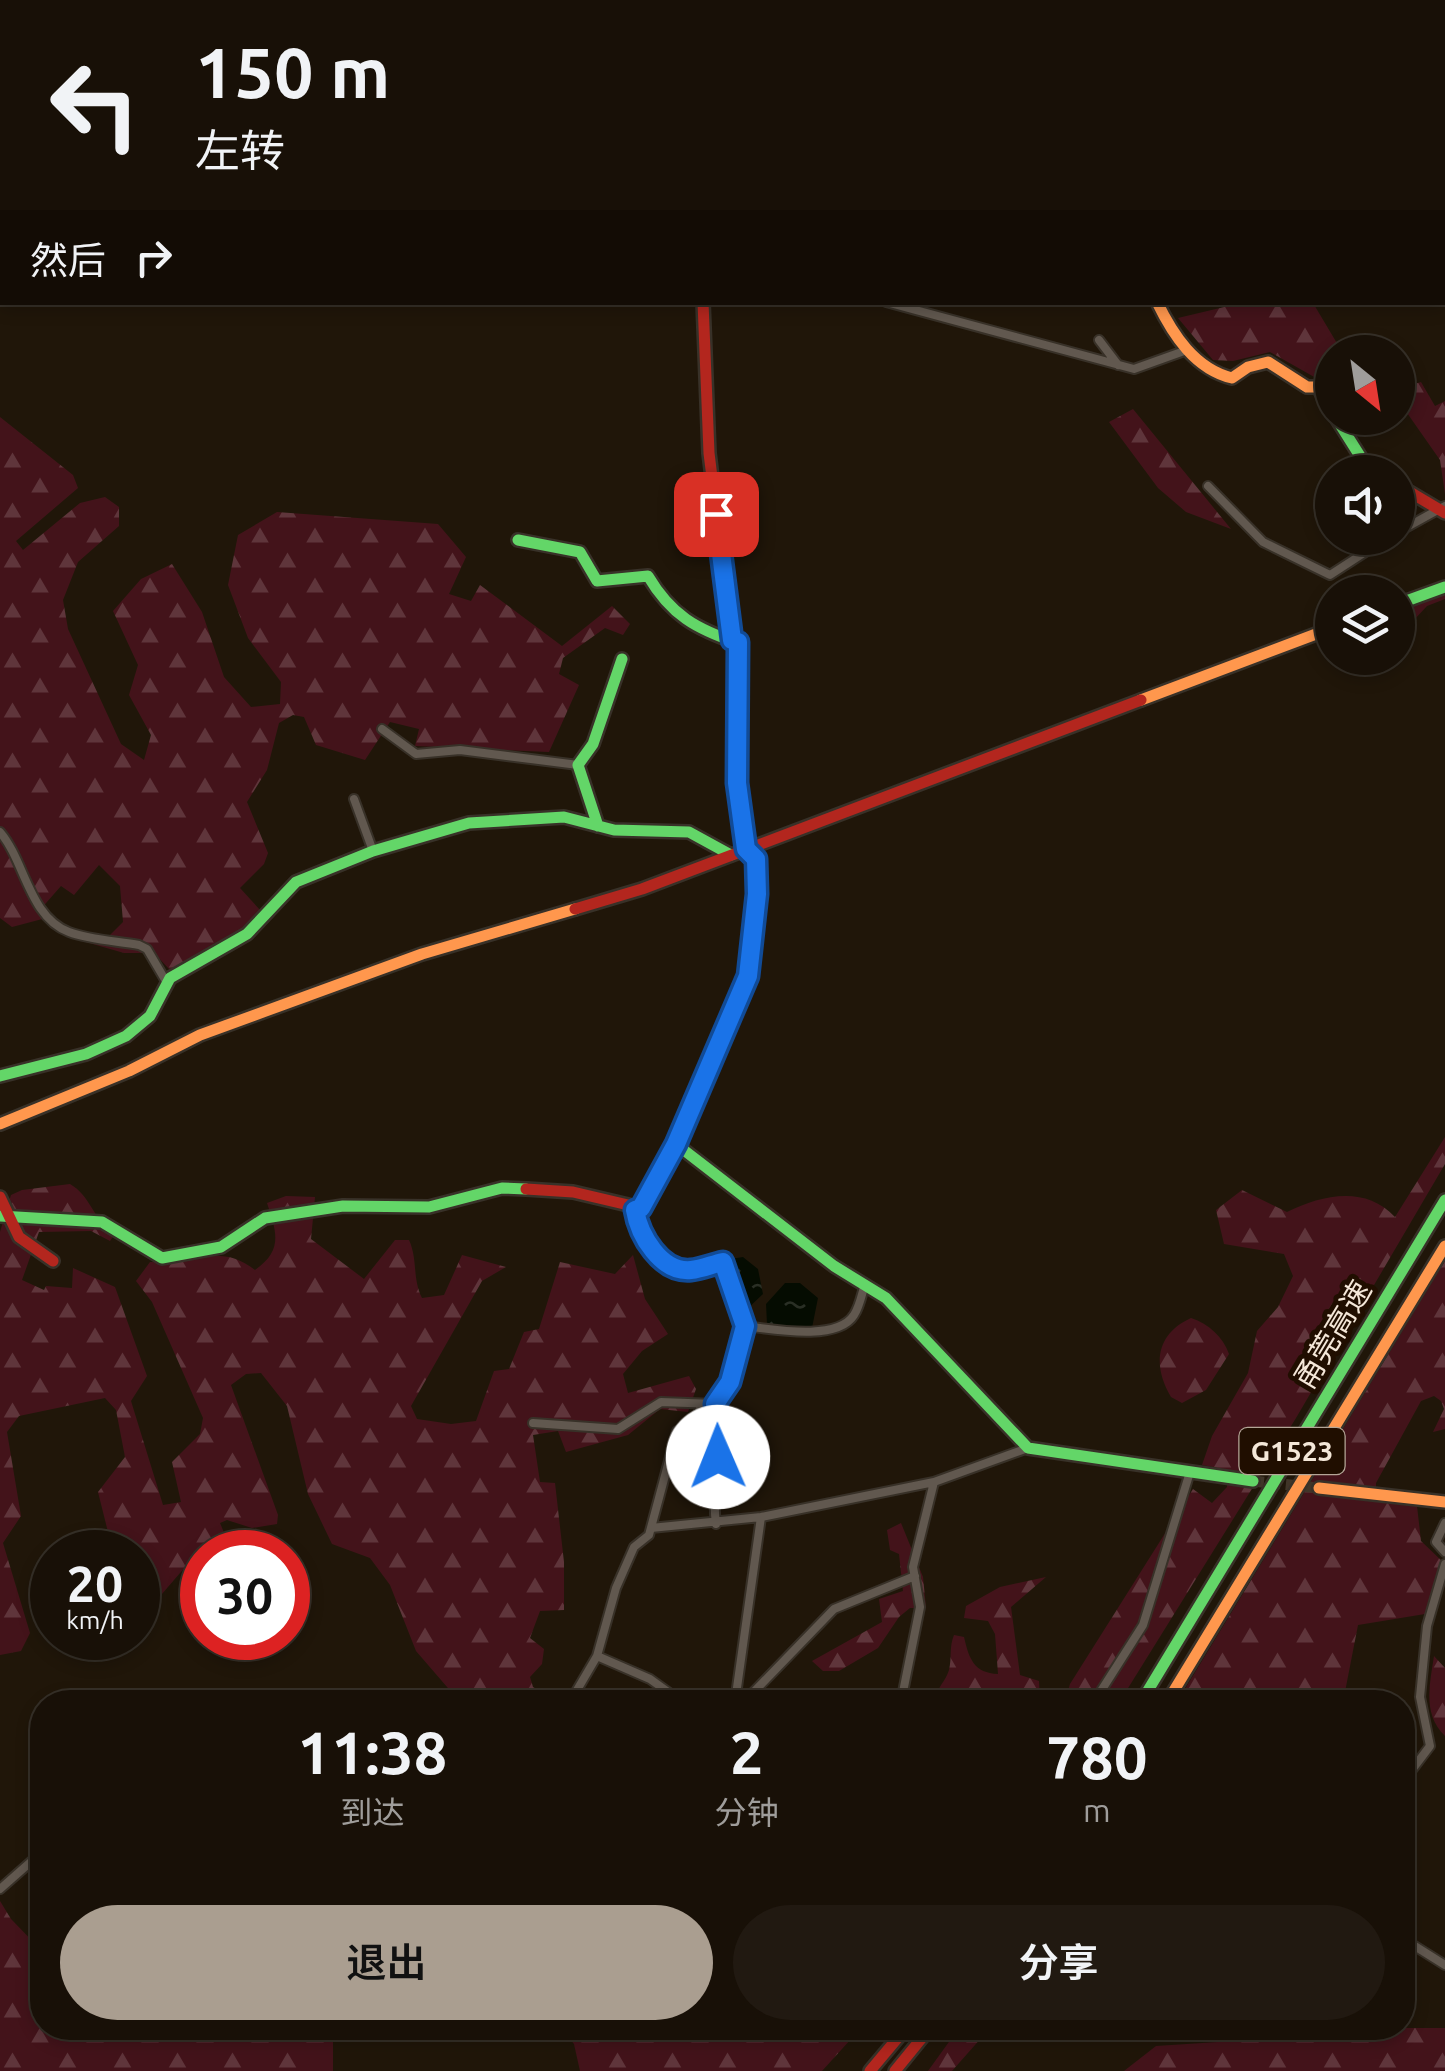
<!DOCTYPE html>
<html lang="zh">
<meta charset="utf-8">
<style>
body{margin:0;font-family:Ubuntu,"Noto Sans SC",sans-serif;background:#211911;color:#f1f3f6;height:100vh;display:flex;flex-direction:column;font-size:38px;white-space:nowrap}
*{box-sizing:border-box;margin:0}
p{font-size:32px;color:#9f9d9b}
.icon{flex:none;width:55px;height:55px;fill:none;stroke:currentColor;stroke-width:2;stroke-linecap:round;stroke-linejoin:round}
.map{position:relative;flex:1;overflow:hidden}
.panel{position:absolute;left:30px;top:1690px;width:1385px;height:350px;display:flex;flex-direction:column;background:#181007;border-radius:40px;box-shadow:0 5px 15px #0003,0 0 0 2px #363028}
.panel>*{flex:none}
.hud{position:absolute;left:0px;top:0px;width:1445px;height:305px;box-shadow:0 5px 15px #0003,0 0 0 2px #363028;background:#181007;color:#f1f3f6;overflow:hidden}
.needle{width:65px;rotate:150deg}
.fabs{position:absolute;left:1315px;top:335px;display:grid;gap:20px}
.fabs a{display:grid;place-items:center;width:100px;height:100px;border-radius:50%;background:#181007;box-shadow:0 5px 15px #0003,0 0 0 2px #363028;font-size:50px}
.speed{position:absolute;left:30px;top:1530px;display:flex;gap:20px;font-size:50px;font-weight:700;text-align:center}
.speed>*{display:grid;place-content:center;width:130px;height:130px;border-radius:50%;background:#181007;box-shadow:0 5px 15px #0003,0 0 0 2px #363028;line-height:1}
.speed small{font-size:25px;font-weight:400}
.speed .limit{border:15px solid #d22;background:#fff;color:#111}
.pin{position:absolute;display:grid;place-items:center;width:85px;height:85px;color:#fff;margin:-42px;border-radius:20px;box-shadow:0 5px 15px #0006}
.me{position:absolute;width:110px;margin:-55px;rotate:359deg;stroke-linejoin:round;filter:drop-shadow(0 0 8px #0008)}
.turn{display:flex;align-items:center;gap:35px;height:210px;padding:0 30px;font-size:45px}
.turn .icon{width:130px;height:130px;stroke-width:2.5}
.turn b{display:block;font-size:70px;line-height:85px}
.then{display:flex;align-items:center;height:95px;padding:0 30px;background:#0003;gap:20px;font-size:38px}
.eta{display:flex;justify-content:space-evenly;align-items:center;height:170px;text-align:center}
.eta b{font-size:60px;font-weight:600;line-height:70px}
.cta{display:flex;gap:20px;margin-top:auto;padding:20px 30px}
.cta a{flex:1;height:115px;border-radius:60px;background:#aa9e90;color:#111;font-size:40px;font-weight:600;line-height:115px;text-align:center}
.cta a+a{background:#211911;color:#f1f3f6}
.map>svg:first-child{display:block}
</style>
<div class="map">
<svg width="1445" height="2071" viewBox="0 0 1445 2071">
<defs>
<pattern id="forest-firs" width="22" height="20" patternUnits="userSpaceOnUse" patternTransform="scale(2.5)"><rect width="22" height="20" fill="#43131a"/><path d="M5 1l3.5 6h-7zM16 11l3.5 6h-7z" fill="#5f353b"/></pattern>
<pattern id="water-ripples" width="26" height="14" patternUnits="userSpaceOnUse" patternTransform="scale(2.5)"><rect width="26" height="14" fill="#050c01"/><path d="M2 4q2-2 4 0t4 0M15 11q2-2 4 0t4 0" fill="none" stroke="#2a2f25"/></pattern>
</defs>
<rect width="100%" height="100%" fill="#201609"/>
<path fill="url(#forest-firs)" d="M0 0H584L586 2H2L0 150Z
M1288 0H1445V44L1442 2Z
M1241 303H1313L1341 350 1363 352H1332V387L1270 352 1233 361 1213 360 1178 318Z
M1421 382 1435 406 1445 401V494L1440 460 1398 400V389Z
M1133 409 1231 529 1186 512 1158 488 1109 422Z
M0 417 73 475 78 488 16 541 23 550 80 503 105 497 119 507V526L78 562 63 600 68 629 121 744 144 760 151 735 129 695 138 665 113 611 141 579 172 564 202 612 224 677 251 707 280 704 281 682 248 638 228 585 238 535 277 512 438 524 466 557 449 594 471 601 480 585 562 646 612 606 630 624 623 635 605 628 563 658 559 674 579 685 549 752 415 746 419 729 390 722 365 760 316 745 304 717 293 715 279 723 267 770 247 802 268 853 264 864 240 888 260 910C241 939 202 959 170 970L154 953H124L65 936 110 935 123 922 120 886 99 865 74 895 61 886 39 911 46 918 12 927 0 918Z
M1445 594V599L1427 606 1412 622 1401 621 1398 611Z
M1445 1137V1164L1296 1418 1120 1701 1065 1702 1070 1684 1193 1489 1212 1503 1227 1487 1228 1470 1202 1465 1212 1436 1248 1373 1257 1331 1278 1307 1293 1276 1284 1254 1224 1244 1216 1210 1242 1190 1287 1212C1322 1195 1365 1185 1395 1217Z
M70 1184C91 1196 94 1221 114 1235L110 1241 91 1231 39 1232 22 1280 44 1290 46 1286 72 1288 73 1268 115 1287 147 1376 131 1401 163 1505 181 1502 172 1462 200 1434 203 1418 152 1302 136 1281 150 1262C193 1264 220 1242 255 1270 283 1250 277 1233 267 1203L286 1196 315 1197 311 1239 364 1279 395 1240H409C418 1260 412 1278 422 1298L444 1295 462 1255 506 1267 482 1281 411 1406 417 1419 451 1424 476 1421 494 1371 509 1369 524 1332 539 1329 560 1262 615 1274 633 1255 645 1299 668 1334 642 1351 623 1374 628 1393 689 1376 696 1389 688 1412 660 1409 628 1435 566 1452 558 1431 533 1435 540 1482 555 1483 564 1562V1610L540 1611 530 1638 544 1649 542 1664 530 1677 533 1687 558 1702H460L416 1651 390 1585 370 1558 332 1544 308 1494 287 1406 261 1373 246 1374 231 1385 278 1515 277 1524 252 1528 227 1520 220 1523 232 1552H210L205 1544 149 1609 138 1602V1552H113L98 1492 125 1457 116 1410 105 1398 19 1416 7 1432 21 1516 3 1543 30 1633 21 1651 0 1655V1232L11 1195 22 1190Z
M1445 1261V1429L1433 1432 1444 1409 1441 1401 1434 1396 1421 1401 1376 1483V1491L1417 1506 1421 1541 1445 1564 1431 1613 1358 1625 1343 1702H1177Z
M1191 1318C1209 1324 1223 1337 1229 1354L1206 1390 1182 1403 1171 1397C1152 1365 1156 1334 1191 1318Z
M901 1523 923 1577 926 1608H910L899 1617 878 1648 839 1671H823L812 1661 882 1622 879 1599 903 1591 899 1554 890 1550 887 1530Z
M1046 1577 1011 1607 1020 1675 1039 1681 1040 1702H936C936 1687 945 1683 949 1670 952 1658 949 1647 954 1635L964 1637C969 1659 974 1673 998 1674L995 1634 988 1621 964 1618 966 1606 1000 1587Z
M1434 1656 1445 1668V1736C1422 1714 1430 1683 1434 1656Z
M0 1901 11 1919 42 1951V2028H333V2071H0Z
M561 2028H772L794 2035 861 2028 822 2071H580L574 2044Z
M959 2028H990L952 2071H928Z
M1245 2028H1445V2071H1124L1156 2046 1218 2042Z"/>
<path fill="url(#water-ripples)" d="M743 1257 758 1269 763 1294 742 1314 724 1260Z
M785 1283H800L818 1298 812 1328 767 1325 766 1304Z"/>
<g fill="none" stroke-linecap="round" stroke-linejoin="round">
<path stroke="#403528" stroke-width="11" stroke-dasharray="11 5.5" stroke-linecap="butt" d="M1253 1481 1319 1488"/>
<defs>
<path id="street" d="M1442 249 1445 250
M886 302 1134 369 1187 350
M1099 340 1118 365
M1208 486 1263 542 1330 575 1387 538
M1398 532 1445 506
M382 729 416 754 460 750 578 765
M354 799 373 851
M0 832C25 861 29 917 69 932 90 940 117 941 139 945L147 949 167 983
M635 1210C639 1236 661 1273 691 1270 702 1269 713 1264 723 1262L745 1326C771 1329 837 1342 854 1315 860 1306 862 1293 865 1284
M715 1404C728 1445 710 1479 716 1524
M533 1423 618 1429 661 1402 715 1404 730 1382 745 1326
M1445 1523 1436 1542 1445 1552
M651 1528 761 1517 934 1482
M597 1656 650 1679 682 1702
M570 1702 597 1656 616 1588 634 1547 649 1535 677 1431 693 1425 702 1404
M735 1702 761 1517
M744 1702 834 1609 915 1576
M901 1702 920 1607 913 1567 934 1482 1028 1448
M1094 1702 1143 1625 1190 1472
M1402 1783 1430 1746 1420 1697 1427 1626 1445 1564
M0 1889 42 1852
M1402 1938 1445 1965"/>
<path id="fast" d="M968 0 970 2
M1336 418 1365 464 1376 472
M518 540 580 552 597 581 648 576C671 615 696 629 738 643L735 713
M1398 604 1445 587
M598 826 578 765 593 744 622 659
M0 1076 86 1054 126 1036 150 1016 170 978 247 934 296 882 373 851 469 823 564 817 614 830 689 832 731 855
M676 1144 834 1266 886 1298 1028 1448 1253 1481
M0 1216 102 1222 162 1258 221 1247 265 1218 343 1206 429 1207 502 1188 526 1189
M1141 1702 1445 1200"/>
<path id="slow" d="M719 0 720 2
M1157 302C1173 335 1195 369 1232 378L1248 367 1268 362 1307 387H1318L1332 412
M1141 700 1332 628
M0 1124 129 1071 200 1035 422 954 575 909
M1319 1488 1445 1502
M1167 1702 1445 1246"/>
<path id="jam" d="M703 302 709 453 732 640
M1398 485 1445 513
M575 909 642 889 1141 700
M526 1189 573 1192 641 1208 676 1144 748 976 756 859 740 820 735 713
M0 1197 19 1237 53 1261
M870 2071 906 2028
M895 2071 930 2028"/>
</defs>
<use href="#street" stroke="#383128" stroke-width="12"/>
<use href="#fast" stroke="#383128" stroke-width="16"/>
<use href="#slow" stroke="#383128" stroke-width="16"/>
<use href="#jam" stroke="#383128" stroke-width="16"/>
<use href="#street" stroke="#61584f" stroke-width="8"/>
<use href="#fast" stroke="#63d668" stroke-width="11"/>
<use href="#slow" stroke="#ff974d" stroke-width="11"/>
<use href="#jam" stroke="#b3261e" stroke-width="11"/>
</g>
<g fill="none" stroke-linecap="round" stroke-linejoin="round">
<defs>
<path id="route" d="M716 514 732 640 738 642 737 783 746 849 756 859 757 894 748 976 676 1144 641 1208 635 1210C639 1235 661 1273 691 1270 702 1269 713 1264 723 1262L745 1326 730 1382 715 1404 723 1430 718 1457"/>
</defs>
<use href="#route" stroke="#114b97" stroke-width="25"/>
<use href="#route" stroke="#1a73e8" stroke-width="18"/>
</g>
<g text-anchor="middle" stroke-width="10" stroke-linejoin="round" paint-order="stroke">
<rect fill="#200e00" stroke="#b4a697" stroke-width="2.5" x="1239.5" y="1428" width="105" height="46" rx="8"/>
<g font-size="28" font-weight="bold" fill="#f4e7d8">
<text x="1292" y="1461">G1523</text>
</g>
<g font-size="30" fill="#f4e7d8" stroke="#200e00">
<text transform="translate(1333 1335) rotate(-59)" y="10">甬莞高速</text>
</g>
</g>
</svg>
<div class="fabs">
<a><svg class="needle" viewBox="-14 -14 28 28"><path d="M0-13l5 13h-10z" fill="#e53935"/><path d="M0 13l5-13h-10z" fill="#9f9d9b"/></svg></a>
<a><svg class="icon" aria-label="sound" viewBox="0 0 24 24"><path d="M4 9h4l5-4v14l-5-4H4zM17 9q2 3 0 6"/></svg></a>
<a><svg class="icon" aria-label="layers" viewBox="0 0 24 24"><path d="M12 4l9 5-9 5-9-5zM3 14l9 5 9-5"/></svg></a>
</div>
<div class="speed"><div>20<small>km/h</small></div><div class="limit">30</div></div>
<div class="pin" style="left:716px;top:514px;background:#d93025"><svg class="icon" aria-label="arrive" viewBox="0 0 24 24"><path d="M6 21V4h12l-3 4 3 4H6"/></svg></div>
<svg class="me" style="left:718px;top:1457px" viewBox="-20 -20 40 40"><circle r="19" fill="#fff"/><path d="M0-13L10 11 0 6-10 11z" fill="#1a73e8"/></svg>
<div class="hud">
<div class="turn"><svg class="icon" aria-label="left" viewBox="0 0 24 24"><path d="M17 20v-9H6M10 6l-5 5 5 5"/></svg><div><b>150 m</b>左转</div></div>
<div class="then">然后<svg class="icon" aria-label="right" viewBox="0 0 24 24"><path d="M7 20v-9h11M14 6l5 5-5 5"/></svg></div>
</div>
<section class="panel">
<div class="eta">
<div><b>11:38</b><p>到达</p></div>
<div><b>2</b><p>分钟</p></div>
<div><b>780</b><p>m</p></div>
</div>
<div class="cta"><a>退出</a><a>分享</a></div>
</section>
</div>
